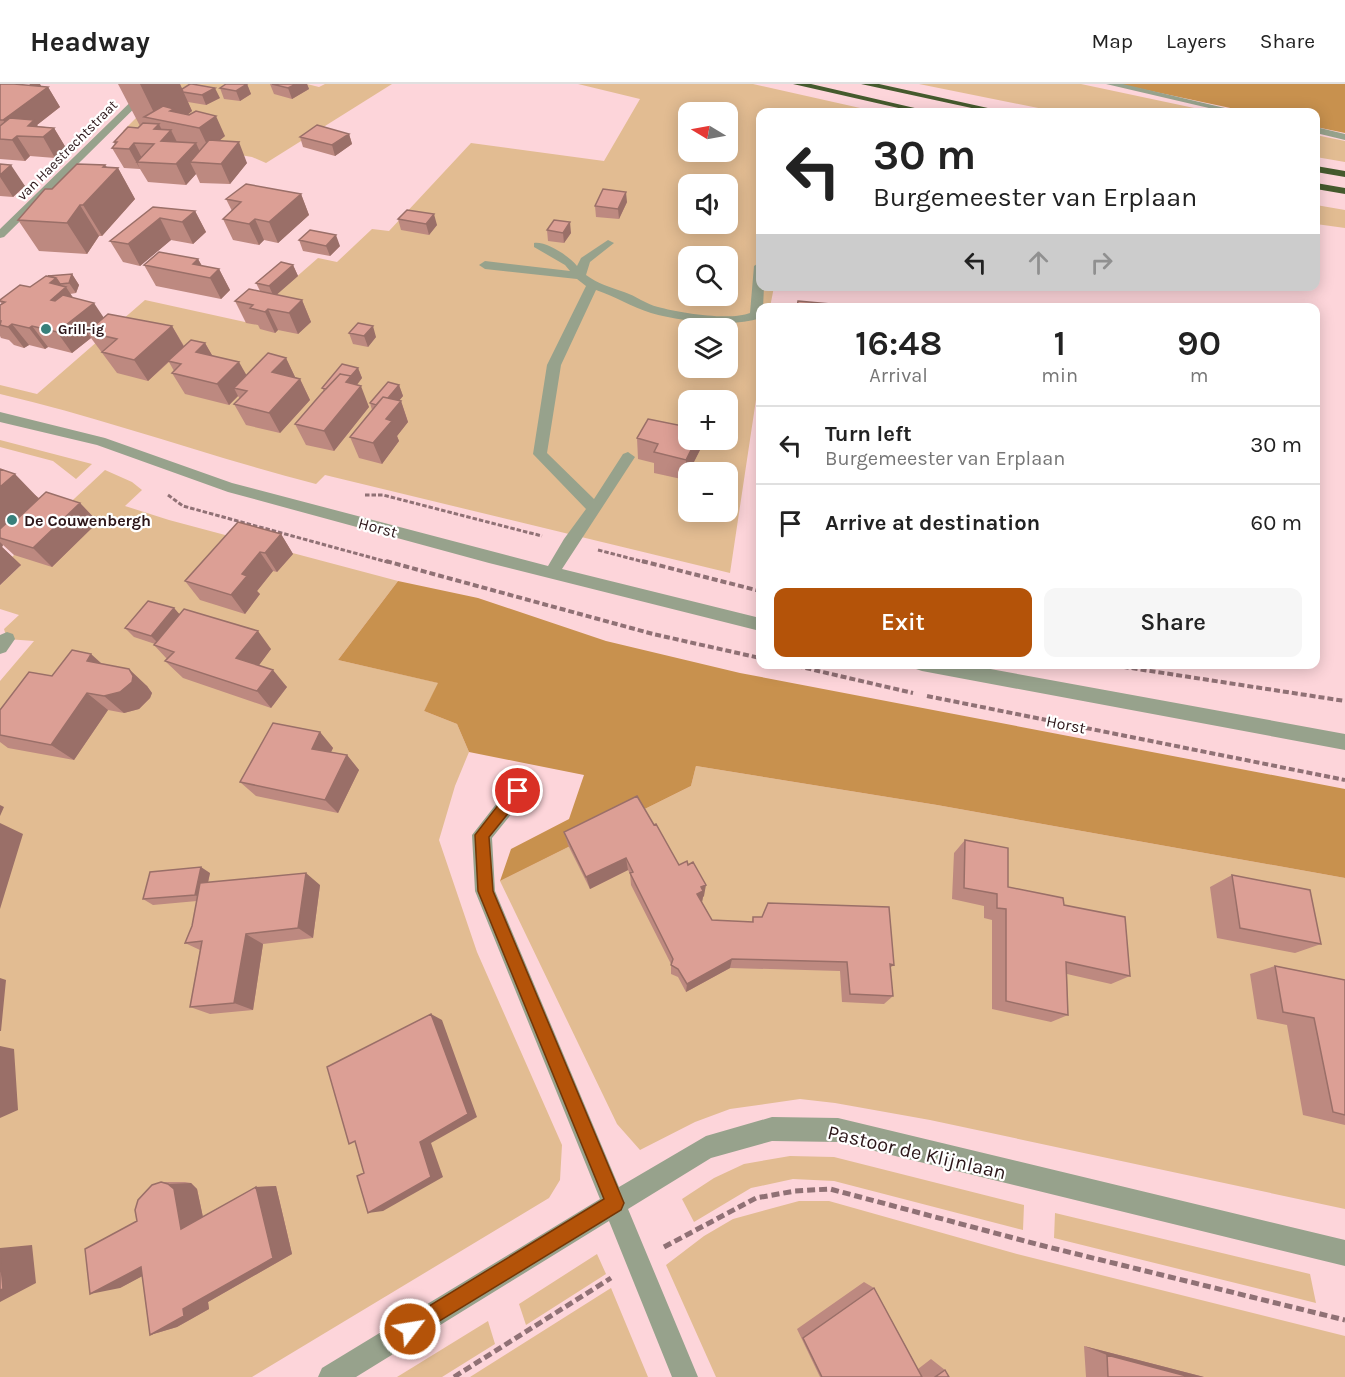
<!DOCTYPE html>
<meta charset="utf-8">
<style>
body{margin:0;font-family:Karla,sans-serif;background:#f6f6f6;color:#222;height:100vh;display:flex;flex-direction:column;font-size:22px;white-space:nowrap}
*{box-sizing:border-box;margin:0}
p{font-size:20px;color:#767676}
.icon{flex:none;width:33px;height:33px;fill:none;stroke:currentColor;stroke-width:2;stroke-linecap:round;stroke-linejoin:round}
.map{position:relative;flex:1;overflow:hidden}
.side{position:absolute;left:756px;top:219px;width:564px;height:366px;display:flex;flex-direction:column;background:#fff;border-radius:12px;box-shadow:0 3px 15px #0003}
.side>*{flex:none}
.hud{position:absolute;left:756px;top:24px;width:564px;height:183px;border-radius:12px;box-shadow:0 3px 15px #0003;background:#fff;color:#222;overflow:hidden}
.needle{width:39px;rotate:280deg}
.tools{position:absolute;left:678px;top:18px;display:grid;gap:12px}
.tools a{display:grid;place-items:center;width:60px;height:60px;border-radius:12px;background:#fff;box-shadow:0 3px 15px #0003;font-size:30px}
.pin{position:absolute;display:grid;place-items:center;width:51px;height:51px;color:#fff;margin:-26px;border:3px solid #fff;border-radius:50%;box-shadow:0 2px 6px #0007}
.me{position:absolute;width:66px;margin:-33px;rotate:59deg;stroke-linejoin:round;filter:drop-shadow(0 0 4px #0008)}
.turn{display:flex;align-items:center;gap:21px;height:126px;padding:0 18px;font-size:27px}
.turn .icon{width:78px;height:78px;stroke-width:2.5}
.turn b{display:block;font-size:42px;line-height:51px}
.lanes{display:flex;align-items:center;height:57px;padding:0 18px;background:#0003;justify-content:center;gap:30px;direction:ltr}
.lanes .off{opacity:.35}
.eta{display:flex;justify-content:space-evenly;align-items:center;height:102px;text-align:center}
.eta b{font-size:36px;font-weight:600;line-height:42px}
.primary-button{display:flex;gap:12px;margin-top:auto;padding:12px 18px}
.primary-button a{flex:1;height:69px;border-radius:12px;background:#b45309;color:#fff;font-size:24px;font-weight:600;line-height:69px;text-align:center}
.primary-button a+a{background:#f6f6f6;color:#222}
ul{padding:0;list-style:none}
li{display:flex;align-items:center;gap:18px;height:78px;padding:0 18px;border-top:2px solid #e0e0e0}
li div{flex:1}
li b{display:block;font-size:22px}
li em{font-style:normal}
header{display:flex;align-items:center;gap:36px;box-sizing:border-box;height:84px;padding:0 30px;background:#fff;border-bottom:2px solid #e0e0e0}
header strong{font-size:28px}
nav{display:flex;gap:33px;margin-inline-start:auto;font-size:21px}
.map>svg:first-child{display:block}
</style>
<header>
<strong>Headway</strong>
<nav><a>Map</a><a>Layers</a><a>Share</a></nav>
</header>
<div class="map">
<svg width="1345" height="1293" viewBox="0 0 1345 1293">
<rect width="100%" height="100%" fill="#fdd5da"/>
<path fill="#e2bc92" fill-rule="evenodd" d="M170 0H307L319 3 325 0H392L266 79 252 73 222 68 219 56 154 53 123 47Z
M578 0H753L878 28H760V202L774 203 770 223 760 224V289L730 489 325 391 316 400C210 373 107 335 0 310V301L37 310 145 216 245 238 318 174 337 178 372 145 389 147 471 59 604 77 640 15ZM688 28H728V68H688ZM688 100H728V140H688ZM688 172H728V212H688ZM688 244H728V284H688ZM688 316H728V356H688ZM688 388H728V428H688Z
M919 0H1081L1213 28H1058Z
M1316 51 1345 57V78L1316 73Z
M1316 121 1345 126V144L1316 140Z
M0 356 92 380 76 395 53 377 0 363Z
M105 386 132 398 142 406 125 422 169 436 398 497 338 576 439 599 424 627 457 640 469 668 455 702 439 756 477 868 562 1061 560 1096 549 1114 252 1293H0V597L34 557 7 555 4 545 19 531 0 525V501L20 482 8 477 14 471Z
M696 682 937 721 1345 794V1125L930 1036 835 1019 800 1015 730 1025 695 1038 640 1066 617 1040 500 797 691 702Z
M790 1072 834 1073 1024 1121 1023 1146 834 1097 793 1095 751 1104 694 1138 682 1115 714 1094 744 1080Z
M799 1117H829L1017 1170 1345 1252V1293H716L666 1181 704 1152 733 1135Z
M1055 1129 1310 1190 1316 1219 1054 1154Z
M597 1170 606 1190 526 1241 519 1220Z
M611 1204 648 1293H470Z
M488 1237 495 1260 442 1293H397Z"/>
<path fill="#c8914e" d="M1118 0H1345V49L1316 43V28H1249Z
M398 497 478 514 606 557 740 589 1345 705V794L937 721 696 682 691 702 500 797 511 765 569 735 584 691 469 668 457 640 424 627 438 599 338 576Z"/>
<g fill="none" stroke-linecap="round" stroke-linejoin="round">
<path stroke="#907175" stroke-width="3" stroke-dasharray="4.5 2" stroke-linecap="butt" d="M168 411 183 422 391 479
M365 411H383L542 452
M598 466 648 479"/>
<path stroke="#907175" stroke-width="4" stroke-dasharray="6 3" stroke-linecap="butt" d="M386 477 653 550 760 574
M642 477 760 507
M788 580 913 609
M1105 580 1345 617
M927 612 1345 696"/>
<path stroke="#907175" stroke-width="5" stroke-dasharray="8 4" stroke-linecap="butt" d="M664 1163 756 1114 795 1107 830 1105 1040 1161 1345 1236
M454 1293 611 1194"/>
<path fill="#97a28c" fill-rule="evenodd" d="M149 0H159L4 153 0 154V145Z
M1106 0H1123L1242 28H1226Z
M1316 43 1345 50V56L1316 49Z
M608 156 614 159 590 178 586 191C598 200 610 203 624 208 636 212 646 220 658 223 680 229 730 237 750 229L754 182 760 178V202H764L763 224H760V234C734 244 679 237 651 229 632 223 614 212 596 206L561 281 547 369 594 415 623 370 628 368 635 373 562 485 760 534V547L489 479 228 408 97 361 0 338V328L105 354 232 399 548 482 564 455 586 425 533 370 547 281 586 202 577 195 485 185 479 181 485 177 570 187 565 181 534 163V159C546 157 569 172 577 182L581 174Z
M7 548 13 550 15 555 6 568 0 570V551Z
M914 580H963L1345 650V666L922 587 916 585Z
M518 698 525 701 527 707 525 713 492 754 495 807 619 1103 706 1052 772 1033 838 1034 1345 1156V1182L838 1058 772 1057 711 1074 628 1125 698 1293H672L609 1137 356 1293H318L322 1284 600 1115 475 807 472 751 511 701Z"/>
<path fill="#455a2d" fill-rule="evenodd" d="M793 0H811L932 28H916Z
M861 0H879L1006 28H990Z
M1316 82 1345 87V93L1316 88Z
M1316 99 1345 104V110L1316 105Z"/>
</g>
<path fill="#bd8980" d="M0 0 48 3 60 23 37 41 38 42 54 44 66 64 55 74 30 72 25 77 0 75Z
M118 0H180L182 5 220 14 206 21 188 18 192 27 187 31 225 52 219 57 247 79 230 100 200 99 196 90 186 101 148 98 140 85 124 84 112 64 115 61 114 58 140 42Z
M247 0 251 10 240 17 224 15 220 4Z
M270 0H307L309 5 292 15 274 10Z
M349 50 352 60 335 72 303 63 300 53Z
M0 80 25 102 13 113 0 112Z
M105 81 107 83 118 84 135 115 102 152H99L87 170 39 167 18 136 52 105Z
M301 110 309 131 278 159 264 156 259 161 233 156 223 135 232 127 226 115Z
M627 118 619 135 596 133 595 122Z
M153 123 195 127 206 148 193 160 171 156 140 182 123 178 110 157Z
M398 135 437 141 429 151 401 146Z
M547 146 571 149 564 159 548 157Z
M299 156 340 162 330 172 303 167Z
M198 175 202 182 219 185 230 206 221 215 156 202 144 181Z
M293 181 298 192 276 211 302 216 311 238 298 250 278 246 275 249 260 245 258 241 246 239 235 217 260 207 256 199Z
M72 190 79 201 76 209 70 210 73 214 104 234 172 242 184 262 205 259 212 271 246 291 286 274 295 293 300 295 310 316 280 349 246 341 234 320 240 315 238 312 229 321 185 310 172 289 174 287 169 278 148 297 117 289 91 254 72 269 48 263 45 265 29 261 24 264 14 261 9 256 1 254 0 252V221L2 220 0 218V216L30 203 48 192Z
M349 249 376 253 368 263 353 260Z
M358 284 362 294 357 301 369 323 334 367 306 361 295 340 324 307 322 304Z
M399 301 403 312 399 317H401L408 338 397 352 399 357 382 380 359 374 350 353 372 326 370 319Z
M637 354 700 366 688 388 686 396 654 389V379L638 375Z
M0 385 39 414 80 419 98 438 52 483 14 471 3 461 2 463 21 481 0 501Z
M281 450 293 470 277 488 273 487 257 507 260 510 245 530 200 516 185 497Z
M174 524 179 530 271 565 259 581 287 603 271 624 183 594 165 577 167 575 154 561 155 560 134 553 125 544Z
M103 580 147 602 152 609 150 614 139 625 124 629 108 626 74 676 8 664 0 658V626L52 592Z
M320 648 333 664 331 668 347 671 359 686 338 729 256 712 240 698Z
M654 741 679 781 704 812 703 813 702 818 712 836 752 838 753 833 894 881 890 884 893 912 884 920 842 918 840 887 730 884 686 908 678 893 671 890V880L631 801 630 790 628 786 590 805 568 761 564 748Z
M965 756 1008 803 1064 821 1130 892 1111 900 1067 890 1068 931 1051 938 992 925V836L984 834V822L952 815 954 769Z
M210 789 208 799 320 801 313 854 263 860 253 926 210 930 190 923 200 866 185 859 192 842 197 817 153 821 143 815Z
M1232 791 1321 860 1295 869 1217 854 1210 803Z
M1275 882 1345 896V1041L1303 1031 1287 941 1257 935 1250 890Z
M161 1098H185L191 1099 197 1105 203 1133 256 1103 276 1102 292 1170 208 1218 209 1225 177 1243 150 1251 142 1192 120 1204 137 1137Z
M864 1198 874 1204 918 1285 931 1275 945 1286 949 1293H820L797 1245Z
M1084 1262 1204 1293H1086Z"/>
<path fill="#9a6f68" d="M30 0H40L43 5 48 3 60 23 37 41 44 52 54 44 66 64 55 74 43 53 17 52 30 72 25 77 12 56 14 54 3 36Z
M140 0H180L192 27 180 37 157 35Z
M247 0 251 10 240 17 236 7Z
M296 0H307L309 5 292 15 288 4Z
M215 4 220 14 206 21 202 11Z
M216 32 225 52 209 65 199 44Z
M159 40 165 53 171 46 181 66 171 78 154 45Z
M349 50 352 60 335 72 332 61Z
M239 58 247 79 230 100 221 80Z
M134 59 144 78H137L140 85 129 65Z
M196 59 205 79 190 78 196 90 186 101 176 80Z
M11 81 25 102 13 113 0 93V91Z
M105 81 111 91 118 84 135 115 102 152 83 121 103 83Z
M626 108 627 118 619 135 618 125Z
M301 110 309 131 278 159 269 138Z
M80 121 99 152 87 170 67 139Z
M195 127 206 148 193 160 182 138Z
M434 130 437 141 429 151 426 140Z
M160 134 171 156 140 182 128 160Z
M255 135 264 156 259 161 249 140Z
M570 138 571 149 564 159 563 149Z
M336 151 340 162 330 172 326 162Z
M198 175 208 193 193 180Z
M293 181 298 192 274 213 269 202Z
M219 185 230 206 221 215 210 194Z
M72 190 79 201 76 209 69 199Z
M56 194 64 205 66 203 80 224 51 216 50 199Z
M302 216 311 238 298 250 289 229Z
M94 219 108 240 87 248 91 254 72 269 57 248Z
M268 225 278 246 275 249 265 228Z
M12 240 29 261 24 264 8 243Z
M32 242 48 263 45 265 29 244Z
M172 242 184 263 148 297 134 276Z
M373 242 376 253 368 263 364 252Z
M205 259 217 280 196 268Z
M286 274 296 295 272 288Z
M239 278 251 299 234 304 238 312 229 321 217 300Z
M358 284 362 294 355 303 361 302 369 323 334 367 324 347 339 307Z
M300 295 310 316 280 349 269 329Z
M399 301 403 312 385 333 381 322Z
M401 317 408 338 397 352 399 357 382 380 373 359 386 335Z
M696 356H701L700 366 689 388H688L686 396V376Z
M15 390 43 419 0 454V403Z
M80 419 98 438 52 483 33 464Z
M281 450 293 470 277 488 265 469Z
M0 458 3 461 2 463 21 481 0 501Z
M260 468 273 487 257 507 260 510 245 530 231 511 242 490Z
M174 524 182 533 160 561 151 552Z
M258 547 271 565 251 592 236 574Z
M91 570 111 588 87 577Z
M129 585 147 602 152 609 150 614 139 625 124 629 104 612Z
M273 586 287 603 271 624 257 607Z
M87 609 108 626 74 676 51 661Z
M320 648 333 664 325 680 312 665Z
M347 671 359 686 338 729 325 716Z
M0 721 4 723 0 732Z
M0 739 23 750 0 825Z
M626 774 628 786 590 805 586 793Z
M201 783 210 789 204 816 195 811Z
M306 789 320 801 313 854 298 844Z
M706 801 704 812 703 813 702 818 697 810 701 803Z
M246 850 263 860 253 926 234 919Z
M732 875 730 884 686 908 687 900Z
M0 894 6 896 1 947H0Z
M431 930 442 936 477 1033 431 1059 443 1093 383 1127 368 1129 420 1058Z
M0 962 14 965 18 1026 0 1034Z
M191 1099 197 1105 205 1143 181 1145 168 1100Z
M276 1102 292 1170 208 1218 209 1225 177 1243 150 1251 183 1225 256 1103Z
M32 1161 36 1199 0 1218V1164Z
M167 1179 120 1204 90 1210 141 1183Z
M1084 1262 1204 1293H1190L1107 1271Z"/>
<path fill="#dc9f95" stroke="#9a6f68" stroke-width="1.5" d="M0 0H14L48 3 3 36H0Z
M190 0H192L215 4 202 11 183 8 182 5Z
M226 0H247L236 7 220 4Z
M272 0H296L288 4Z
M163 22 174 25 170 27 189 31 196 27 216 32 199 44 144 33Z
M10 34 34 36 28 42 54 44 43 53 17 52 12 56 0 55V42Z
M143 39 159 40 154 45 171 46 161 57 196 59 176 80 137 78 154 60 134 59 129 65 112 64 117 58H114L128 43 138 44Z
M317 41 349 50 332 61 300 53Z
M209 56 239 58 221 80 190 78Z
M0 80 11 81 0 91Z
M77 80 105 81 103 83 118 84 83 121H80L67 139 18 136 45 105H52Z
M246 100 301 110 269 138 255 135 249 140 223 135 241 118 226 115Z
M603 105 626 108 618 125 595 122Z
M153 123 195 127 182 138 160 134 128 160 110 157Z
M407 126 434 130 426 140 398 135Z
M554 136 570 138 563 149 547 146Z
M310 146 336 151 326 162 299 156Z
M159 168 198 175 193 180 219 185 210 194 144 181Z
M281 178 293 181 269 202 256 199Z
M72 190 69 199 60 200 56 194 48 192Z
M46 192 56 194 50 199 66 203 51 216 55 217 63 211 94 219 57 248 32 242 29 244 12 240 8 243 0 241 1 237H0V221L5 218 0 217V216L20 201 30 203Z
M249 205 302 216 289 229 268 225 265 228 250 224 253 221 235 217Z
M798 217 875 224H797Z
M108 230 172 242 134 276 102 268 117 255 87 248Z
M358 239 373 242 364 252 349 249Z
M191 256 205 259 196 268 239 278 217 300 172 289 181 280 168 277Z
M268 269 286 274 272 288 300 295 269 329 234 320 247 307 234 304Z
M342 280 358 284 350 293 351 292 340 290 326 305 322 304Z
M340 290 351 292 346 298 361 302 324 347 295 340 321 310Z
M388 298 399 301 388 314 383 313 376 321 370 319Z
M383 313 401 317 386 335 392 337 373 359 350 353Z
M648 335 688 343V356H696L686 376 654 368 658 360 637 354Z
M0 385 15 390 0 403Z
M46 408 80 419 33 464 0 454V445L11 435 15 437Z
M238 438 281 450 265 469 260 468 242 490 247 492 231 511 185 497Z
M148 517 174 524 151 552 125 544Z
M184 525 258 547 236 574 273 586 257 607 165 577 174 568 154 561Z
M72 566 91 570 87 577 129 585 133 592 132 598 120 608 104 612 87 609 51 661 0 651V626L29 588 52 592Z
M273 639 320 648 312 665 347 671 325 716 240 698Z
M637 712 654 741 656 740 679 781 687 777 688 781 693 778 706 801 701 803 703 807 697 810 712 836 753 838V833H762L768 819 889 823 894 881 890 880 893 912 850 910 847 878 732 875 687 900 678 885 671 881 673 875 630 789 633 788 626 774 586 793 564 748Z
M965 756 1008 764V803L1063 814 1064 821 1125 833 1130 892 1066 878 1068 931 1006 917V825L997 824V810L964 804Z
M201 783 195 811 143 815 150 788Z
M306 789 298 844 246 850 234 919 190 923 202 857 185 859 192 842 200 799Z
M1232 791 1310 806 1321 860 1240 844Z
M1275 882 1345 896V1031L1333 1028 1314 934 1283 928Z
M431 930 468 1030 420 1058 431 1093 368 1129 357 1092 364 1089 355 1057 349 1060 327 983Z
M161 1098 168 1100 174 1105 181 1145 256 1103 273 1174 183 1225 184 1232 150 1251 141 1183 90 1210 85 1165 137 1137 135 1126 138 1116 152 1101Z
M0 1169 3 1205 0 1206Z
M874 1204 922 1293H822L803 1254Z
M1107 1271 1190 1293H1108Z
M945 1286 949 1293H935Z"/>
<path fill="#b45309" stroke="#753606" stroke-width="1.5" d="M518 700 523 702 525 707 523 711 489 753 493 807 624 1119 621 1126 410 1255 403 1252 400 1245 403 1238 604 1115 478 807 475 751 513 702Z"/>
<g fill="#38807b" stroke="#fff" stroke-width="2">
<circle cx="46" cy="245" r="6"/>
<circle cx="12" cy="436" r="6"/>
</g>
<g text-anchor="middle" stroke-width="4.5" stroke-linejoin="round" paint-order="stroke">
<g font-size="14" fill="#2c1619" stroke="#fff">
<text transform="translate(67 66) rotate(-45)" y="5">van Haestrechtstraat</text>
</g>
<g font-size="14" font-weight="bold" fill="#2c1619" stroke="#fff" text-anchor="start">
<text x="58" y="250">Grill-ig</text>
</g>
<g font-size="16" font-weight="bold" fill="#2c1619" stroke="#fff" text-anchor="start">
<text x="24" y="442">De Couwenbergh</text>
</g>
<g font-size="16" fill="#2c1619" stroke="#fff">
<text transform="translate(378 443) rotate(15)" y="6">Horst</text>
<text transform="translate(1066 640) rotate(11)" y="6">Horst</text>
</g>
<g font-size="20" fill="#2c1619" stroke="#fff">
<text transform="translate(917 1068) rotate(13)" y="7">Pastoor de Klijnlaan</text>
</g>
</g>
</svg>
<div class="tools">
<a><svg class="needle" viewBox="-14 -14 28 28"><path d="M0-13l5 13h-10z" fill="#e53935"/><path d="M0 13l5-13h-10z" fill="#767676"/></svg></a>
<a><svg class="icon" aria-label="sound" viewBox="0 0 24 24"><path d="M4 9h4l5-4v14l-5-4H4zM17 9q2 3 0 6"/></svg></a>
<a><svg class="icon" aria-label="search" viewBox="0 0 24 24"><circle cx="10" cy="10" r="6"/><path d="M15 15l6 6"/></svg></a>
<a><svg class="icon" aria-label="layers" viewBox="0 0 24 24"><path d="M12 4l9 5-9 5-9-5zM3 14l9 5 9-5"/></svg></a>
<a>+</a>
<a>−</a>
</div>
<div class="pin" style="left:518px;top:707px;background:#d93025"><svg class="icon" aria-label="arrive" viewBox="0 0 24 24"><path d="M6 21V4h12l-3 4 3 4H6"/></svg></div>
<svg class="me" style="left:410px;top:1245px" viewBox="-20 -20 40 40"><circle r="17" fill="#b45309" stroke="#fff" stroke-width="3"/><path d="M0-11L8 9 0 5-8 9z" fill="#fff"/></svg>
<div class="hud">
<div class="turn"><svg class="icon" aria-label="left" viewBox="0 0 24 24"><path d="M17 20v-9H6M10 6l-5 5 5 5"/></svg><div><b>30 m</b>Burgemeester van Erplaan</div></div>
<div class="lanes"><svg class="icon" aria-label="left" viewBox="0 0 24 24"><path d="M17 20v-9H6M10 6l-5 5 5 5"/></svg><svg class="icon off" aria-label="ahead" viewBox="0 0 24 24"><path d="M12 20V5M6 11l6-6 6 6"/></svg><svg class="icon off" aria-label="right" viewBox="0 0 24 24"><path d="M7 20v-9h11M14 6l5 5-5 5"/></svg></div>
</div>
<section class="side">
<div class="eta">
<div><b>16:48</b><p>Arrival</p></div>
<div><b>1</b><p>min</p></div>
<div><b>90</b><p>m</p></div>
</div>
<ul>
<li><svg class="icon" aria-label="left" viewBox="0 0 24 24"><path d="M17 20v-9H6M10 6l-5 5 5 5"/></svg><div><b>Turn left</b><p>Burgemeester van Erplaan</p></div><em>30 m</em></li>
<li><svg class="icon" aria-label="arrive" viewBox="0 0 24 24"><path d="M6 21V4h12l-3 4 3 4H6"/></svg><div><b>Arrive at destination</b></div><em>60 m</em></li>
</ul>
<div class="primary-button"><a>Exit</a><a>Share</a></div>
</section>
</div>
